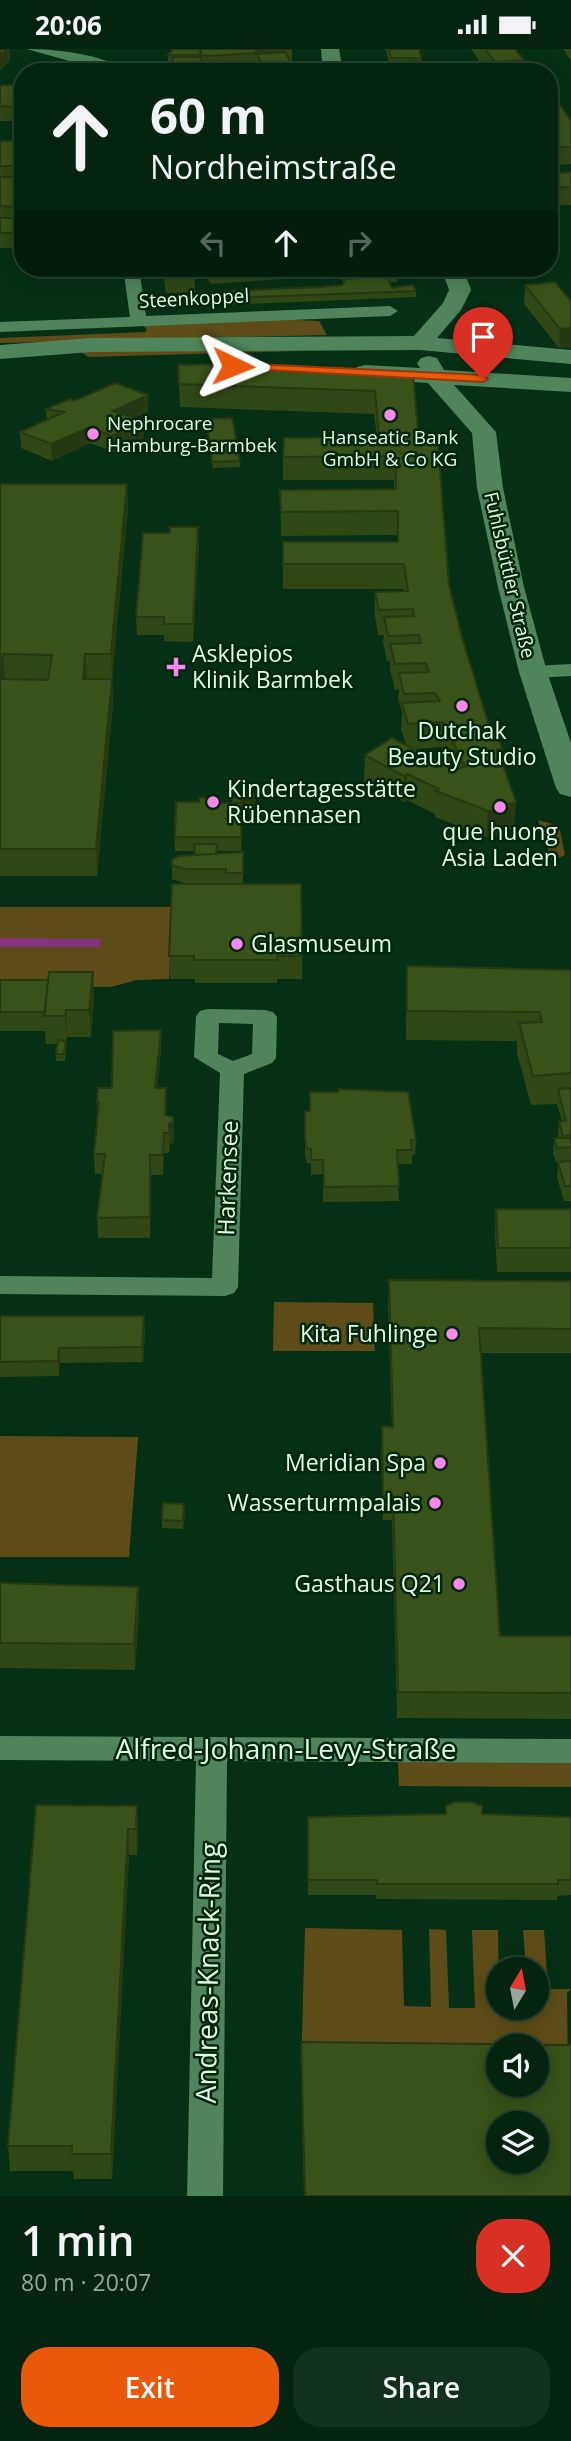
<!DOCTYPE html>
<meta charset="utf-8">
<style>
body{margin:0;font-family:"Open Sans",sans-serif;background:#12301e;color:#f1f3f6;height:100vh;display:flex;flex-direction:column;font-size:26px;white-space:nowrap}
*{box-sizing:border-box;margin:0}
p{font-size:23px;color:#97a49f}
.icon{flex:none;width:38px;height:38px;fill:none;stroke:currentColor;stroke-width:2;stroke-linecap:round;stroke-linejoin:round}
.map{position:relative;height:2147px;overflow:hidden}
.sheet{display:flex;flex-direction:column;background:#042410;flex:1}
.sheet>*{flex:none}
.guide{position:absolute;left:14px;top:14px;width:544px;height:214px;border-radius:28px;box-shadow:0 4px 18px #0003,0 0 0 2px #254130;background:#042410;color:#f1f3f6;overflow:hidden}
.needle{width:46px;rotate:10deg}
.tools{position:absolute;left:486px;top:1908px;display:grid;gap:14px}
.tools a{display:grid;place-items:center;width:63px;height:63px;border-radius:50%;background:#042410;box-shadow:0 4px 18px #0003,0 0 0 2px #254130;font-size:35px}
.pin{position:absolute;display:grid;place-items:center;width:60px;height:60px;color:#fff;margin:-72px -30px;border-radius:50% 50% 50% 0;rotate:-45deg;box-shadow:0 0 7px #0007}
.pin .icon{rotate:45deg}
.me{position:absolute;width:77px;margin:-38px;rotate:92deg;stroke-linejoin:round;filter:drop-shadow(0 0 5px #0008)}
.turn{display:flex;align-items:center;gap:24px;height:147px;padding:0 21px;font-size:32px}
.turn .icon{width:91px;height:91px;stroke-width:2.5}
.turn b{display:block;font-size:49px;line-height:60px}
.lanes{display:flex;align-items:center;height:66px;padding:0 21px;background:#0003;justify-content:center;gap:35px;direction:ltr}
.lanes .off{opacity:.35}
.round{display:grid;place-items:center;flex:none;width:74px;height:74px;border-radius:28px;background:#12301e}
.summary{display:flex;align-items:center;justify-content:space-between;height:119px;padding:0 21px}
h1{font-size:42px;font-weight:600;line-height:52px}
.action{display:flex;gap:14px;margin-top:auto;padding:14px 21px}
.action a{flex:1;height:80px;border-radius:28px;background:#ea580c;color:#fff;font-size:28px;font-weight:600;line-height:80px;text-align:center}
.action a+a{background:#12301e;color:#f1f3f6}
.status{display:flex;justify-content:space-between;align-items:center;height:49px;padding:0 35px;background:#042410;direction:ltr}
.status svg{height:19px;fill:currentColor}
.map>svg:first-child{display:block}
</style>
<div class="status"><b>20:06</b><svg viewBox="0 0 49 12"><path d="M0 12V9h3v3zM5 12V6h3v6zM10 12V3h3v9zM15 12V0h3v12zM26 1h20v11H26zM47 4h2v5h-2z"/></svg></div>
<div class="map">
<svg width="571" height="2147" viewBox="0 0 571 2147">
<rect width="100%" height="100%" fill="#053015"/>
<path fill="#5d4c17" d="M276 270 319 272 327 286 0 294V289L145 283 147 281 143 276Z
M77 300 299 302 88 308Z
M538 771 559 777 565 806 552 812Z
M0 858H172L169 930 137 931 111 938H0Z
M274 1253 373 1254 375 1302H273Z
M0 1387 138 1388 129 1508H0Z
M398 1712H571V1738L399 1737Z
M305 1879 402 1881 404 1957 431 1958 429 1880 446 1881 449 1959H475L472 1881H498L499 1958 503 1960 537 1958V1920H526L523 1881H544L548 1940H571L567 1944 568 2020 537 1997H499L301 2019Z"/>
<path fill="#86327f" d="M0 889 101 890 100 898H0Z"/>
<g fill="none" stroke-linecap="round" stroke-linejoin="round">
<path fill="#4f845c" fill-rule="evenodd" d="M27 0C54 0 106 5 127 23H108Z
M123 219H139L146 267 390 257 398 262 390 267 0 283V273L130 268Z
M571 615V627L533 629 523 623 533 617Z
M208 960 265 961 273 963 277 968 276 1009 272 1014 244 1025 238 1238 234 1244 225 1247 0 1245V1227L212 1229 220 1024 194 1008 196 967 200 962ZM219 974 253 975 252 1005 233 1012 218 1005Z
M0 1687 571 1690V1714L227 1712 223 2147H187L196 1712 0 1711Z"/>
<path fill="#4f845c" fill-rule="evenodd" d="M321 0H339L343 23H323Z
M441 219H463L471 241 461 261 437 289 571 301V315L420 301 91 303 0 310V296L91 289 414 287 443 254 449 241Z
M429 307 437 309 444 321 571 329V343L454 336 496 383 503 439 524 538 547 623 571 694V748L560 745 556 739 519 623 498 538 477 439 472 384 428 334 365 330 357 328 353 323 357 318 365 316 420 319 417 314 421 309Z"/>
</g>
<path fill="#304716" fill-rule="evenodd" d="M173 0H292V15L296 23H257V18L209 21 201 20V23L168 22V6Z
M386 0H419L421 9V17L425 23H388V15L389 14Z
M471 0H515L524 11 523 23H487Z
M563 0H571V12Z
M0 36H23V72H0Z
M550 47 571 72V115L556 116 550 105Z
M0 92H23V119H19L17 128 19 142 13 169H23V199H0Z
M571 123V156L550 157V125Z
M162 219H194L195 243 166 244Z
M339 219H398L397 233H390L392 239 416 242V248L227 256 225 242 321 238 342 236 343 233 339 223Z
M502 219H532L503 220Z
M206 222H314V228L211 235 206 228Z
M525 236 571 252V298L559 299 524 255Z
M178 316 413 324 419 395 449 536 462 588 492 685 502 700 501 712 514 780 511 781 510 784 486 788 435 768V765L407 751 404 753 364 732 365 706 406 696 401 680 402 663 398 650 399 640 395 641 390 620V612H387L383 593 384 586H378L375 567V543L404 542 403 540H283V515L398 493V486L281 487 280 441 394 440V431H283V408L377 388 374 365 180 358ZM442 698 448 716H452L453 719 414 700Z
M74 352 148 363 134 369 144 389 113 403 90 394 52 412 21 399 20 383 47 371 46 360Z
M206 370 240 412V418L213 419Z
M0 435H127L128 459 112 630 113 655 97 827H0Z
M198 478 199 495 193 593 164 592V586H137L136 568 170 484Z
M232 745 256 746V754L243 759H242L241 802H217V805L243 803V835L302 907V930H277V934H195V930H170L169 907 226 835V834H184L172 830V811L195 806 194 802H175V788L199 753 234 754 232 752Z
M407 917 571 921V1112L556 1113 553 1104 554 1089H558L559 1073H562L557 1055 531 1056 517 1004V992L406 991Z
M93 923 94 951 91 988H67L65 1012H56V1005L58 995H46L45 982H0V931H48Z
M161 981V1001L157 1039 167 1059 166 1066 174 1093 170 1095 169 1104H164L163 1126H151L150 1189H98L97 1169 103 1125H95L94 1105 98 1069 97 1053 112 1039Z
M305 1062 416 1091 415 1106H412V1115H398L399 1152 323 1153V1125L311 1126V1114H307L305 1106Z
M571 1112V1152H564L557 1128 558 1113Z
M496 1160H571V1223H497L495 1185Z
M389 1231 571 1232V1304H480L500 1587H571V1670L397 1669 392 1471H383L381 1402 382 1377 392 1378 388 1255Z
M0 1267 145 1282 143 1313 60 1314 59 1327 0 1328Z
M185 1463 183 1480 162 1479V1471Z
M0 1534 138 1538 139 1563 135 1621 0 1619Z
M137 1757 138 1782 137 1806H129L112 2130H74L73 2122H10L8 2097Z
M446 1757 482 1765 571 1768V1846L557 1847V1851L376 1850V1846H308V1768L446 1765Z
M301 1993 571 2147H304Z"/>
<path fill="#273912" d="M7 0H10V11L0 22V7Z
M18 105 19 119 17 131 16 117Z
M18 128 19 142 12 172V158Z
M571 279V298L559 299 560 280Z
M148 346V363L114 378 113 362Z
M144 372V389L113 403 112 387Z
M90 378V394L52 412 51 395Z
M127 435 128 459 112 630 111 605Z
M198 478 199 495 193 593V575Z
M3 605 5 630 0 656V622Z
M85 605 87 630H83Z
M112 630 113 655 97 827 96 800Z
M407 725V751L404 753V727Z
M256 746V754L243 759V752Z
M516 753 514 780 511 781 510 784 486 788 488 762Z
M93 923 94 951 91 988 89 961Z
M66 961 67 988V995L65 967Z
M161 981V1001L155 1059V1039Z
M166 1039 167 1059 165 1086V1066Z
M174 1073V1093L170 1095 169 1104V1075Z
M164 1084V1104L163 1126V1106Z
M150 1106 151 1126 150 1189Z
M144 1267 145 1282 143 1313 142 1298Z
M59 1299 60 1314 59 1327 58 1312Z
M138 1538 139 1563 135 1621 134 1595Z
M137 1757 138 1782 137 1806 136 1780Z
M128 1780 129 1806 112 2130 111 2105Z"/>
<path fill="#385219" stroke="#273912" stroke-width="2" fill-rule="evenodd" d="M0 0H7L0 7Z
M173 0H201L200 6H168Z
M201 0H255L257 4 209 7 201 6Z
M257 0H292L258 2Z
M389 0H419L421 9H391Z
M485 0H515L524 11 495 13Z
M285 3 296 23H266L257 5Z
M173 8H201L199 23H171Z
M417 12 425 23H394L388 15Z
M0 36H23V58L0 57Z
M550 47H554L571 72V98H557L550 87Z
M0 92H23V105H18L16 117H0Z
M571 123V138L550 139V125Z
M0 128H18L12 158 0 157Z
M0 169H23V184H0Z
M164 219H194L195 228 166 229Z
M256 219H313L314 222 211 229 206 222Z
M344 219H371L345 220Z
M387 227 392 239 413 236 416 242 227 249 225 242 321 238 342 236 345 230Z
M555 233 571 252V279L560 280 525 236Z
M214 315 413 324 419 395H438L449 536 462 588 489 677 492 685H497L502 700H497L516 753 509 755 512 758 488 762 436 742 439 740 407 725 404 727 365 706 392 689 455 721 466 717 459 710 453 690H449L443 673 408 675 402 654 440 652 435 644 404 645 399 624 429 623 426 614 395 615 390 595 421 594 419 586 388 587 384 568 414 567 413 560 379 561 375 543 408 542 404 515H283V493H398V462L281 463 280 441 396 440 395 407 283 408 284 389 379 388 375 342 179 335 178 316Z
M115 334 148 346 113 362 144 372 112 387 90 378 51 395 20 383 64 363 46 360 70 350 74 352Z
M232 369 240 412 212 413 206 370Z
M0 435H127L111 605H85L83 630H112L96 800H0V630L48 631 52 606 3 605 0 622Z
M170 478H198L193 575H164V568H136L143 484H170Z
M245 740 256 746 243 752 232 745Z
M199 749H220V754H242L241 788H175L176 753H199Z
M194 795H217L216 805 195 806Z
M243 803V824H226V820H184L172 816V811L179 807Z
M172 835H301L302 907H277V911H194V907H169Z
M407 917 571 921V1024L533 1027 519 974 542 973 540 963 407 962Z
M49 923H93L89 961H66L65 967H44Z
M0 931H48L45 963H0Z
M161 981 155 1039H166L165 1066 173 1068 174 1073 169 1075V1084H164L163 1106H150V1168L97 1169 105 1105H94L99 1053H97L98 1039H112L113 982Z
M58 991 66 992 64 1005H56Z
M571 1039V1086L563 1087 559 1073 566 1072 558 1040Z
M338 1040 408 1043 416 1091H411L412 1101H397L399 1137 324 1138 323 1111H311V1100H307L305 1091V1062H310V1043H338Z
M554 1089H571V1098L557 1099Z
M571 1112V1137H565L558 1113Z
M496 1160H571V1199H498Z
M389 1231 571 1232V1280L479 1279 500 1587H571V1644L398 1643 393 1446H383L382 1377 393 1378Z
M0 1267H144L142 1298 59 1299 58 1312 0 1313Z
M163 1454 184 1455 183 1472 162 1471Z
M0 1534 138 1538 134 1595 0 1594Z
M454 1753H472L482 1757V1765L571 1768V1831H558V1835H377V1831H308V1768L446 1765V1757Z
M36 1756 137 1757 136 1780H128L111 2105H72V2097H8Z
M301 1993 571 1996V2147H305ZM499 1997H537V2035H499ZM499 2074H537V2112H499Z"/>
<path fill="#ea580c" stroke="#983908" stroke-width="2" d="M233 314 483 326 488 330 483 333 230 319V315Z"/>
<g fill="#f788ec" stroke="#00260b" stroke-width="2.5">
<circle cx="390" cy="366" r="7"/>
<circle cx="93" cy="385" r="7"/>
<path d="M172.5 607.5h7v7h7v7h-7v7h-7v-7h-7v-7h7z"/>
<circle cx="462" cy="657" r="7"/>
<circle cx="213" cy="753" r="7"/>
<circle cx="500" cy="758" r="7"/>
<circle cx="237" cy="895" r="7"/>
<circle cx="452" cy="1285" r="7"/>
<circle cx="440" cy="1414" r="7"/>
<circle cx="435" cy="1454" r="7"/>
<circle cx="459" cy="1535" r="7"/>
</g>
<g text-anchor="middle" stroke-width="5" stroke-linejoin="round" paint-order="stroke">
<g font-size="19" fill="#e1fde6" stroke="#00260b">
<text transform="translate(194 249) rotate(-3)" y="7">Steenkoppel</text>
<text transform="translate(510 526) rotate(77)" y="7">Fuhlsbüttler Straße</text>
</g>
<g font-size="19" fill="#e1fde6" stroke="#00260b" text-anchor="start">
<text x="107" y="381">Nephrocare<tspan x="107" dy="22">Hamburg-Barmbek</tspan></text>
<text x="390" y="395" text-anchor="middle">Hanseatic Bank<tspan x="390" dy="22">GmbH &amp; Co KG</tspan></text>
</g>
<g font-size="23" fill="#e1fde6" stroke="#00260b" text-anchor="end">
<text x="192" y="613" text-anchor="start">Asklepios<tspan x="192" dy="26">Klinik Barmbek</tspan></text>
<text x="462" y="690" text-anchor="middle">Dutchak<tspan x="462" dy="26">Beauty Studio</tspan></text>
<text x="227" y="748" text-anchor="start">Kindertagesstätte<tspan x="227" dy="26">Rübennasen</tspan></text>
<text x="500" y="791" text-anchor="middle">que huong<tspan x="500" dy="26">Asia Laden</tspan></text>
<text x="251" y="903" text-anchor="start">Glasmuseum</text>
<text x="438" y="1293">Kita Fuhlinge</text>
<text x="426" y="1422">Meridian Spa</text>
<text x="421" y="1462">Wasserturmpalais</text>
<text x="445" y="1543">Gasthaus Q21</text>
</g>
<g font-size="23" fill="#e1fde6" stroke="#00260b">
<text transform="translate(228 1129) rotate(-88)" y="8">Harkensee</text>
</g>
<g font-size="28" fill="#e1fde6" stroke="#00260b">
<text x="286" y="1710">Alfred-Johann-Levy-Straße</text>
<text transform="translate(208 1924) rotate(-89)" y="10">Andreas-Knack-Ring</text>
</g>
</g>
</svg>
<div class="tools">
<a><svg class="needle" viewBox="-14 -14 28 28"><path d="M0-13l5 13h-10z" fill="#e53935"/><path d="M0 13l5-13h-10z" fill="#97a49f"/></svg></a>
<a><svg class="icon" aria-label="sound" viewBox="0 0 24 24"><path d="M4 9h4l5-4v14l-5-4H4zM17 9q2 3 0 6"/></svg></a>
<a><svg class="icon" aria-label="layers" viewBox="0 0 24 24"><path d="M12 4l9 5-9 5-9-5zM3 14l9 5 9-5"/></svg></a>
</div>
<div class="pin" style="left:483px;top:330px;background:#d93025"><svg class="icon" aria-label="arrive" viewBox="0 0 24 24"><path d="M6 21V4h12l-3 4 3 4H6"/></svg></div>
<svg class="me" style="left:233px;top:317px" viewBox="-20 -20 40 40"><path d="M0-17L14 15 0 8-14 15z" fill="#ea580c" stroke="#fff" stroke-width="4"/></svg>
<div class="guide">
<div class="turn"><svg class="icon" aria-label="ahead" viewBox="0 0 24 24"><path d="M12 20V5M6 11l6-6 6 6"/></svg><div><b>60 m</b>Nordheimstraße</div></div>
<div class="lanes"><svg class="icon off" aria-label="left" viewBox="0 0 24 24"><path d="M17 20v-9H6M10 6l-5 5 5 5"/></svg><svg class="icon" aria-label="ahead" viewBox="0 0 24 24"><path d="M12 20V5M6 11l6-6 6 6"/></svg><svg class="icon off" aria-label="right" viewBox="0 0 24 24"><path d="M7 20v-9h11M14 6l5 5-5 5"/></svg></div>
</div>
</div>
<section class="sheet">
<div class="summary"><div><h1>1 min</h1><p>80 m · 20:07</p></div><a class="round" style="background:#d93025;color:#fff"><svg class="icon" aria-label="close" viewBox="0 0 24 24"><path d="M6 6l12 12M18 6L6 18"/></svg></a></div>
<div class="action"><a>Exit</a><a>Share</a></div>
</section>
